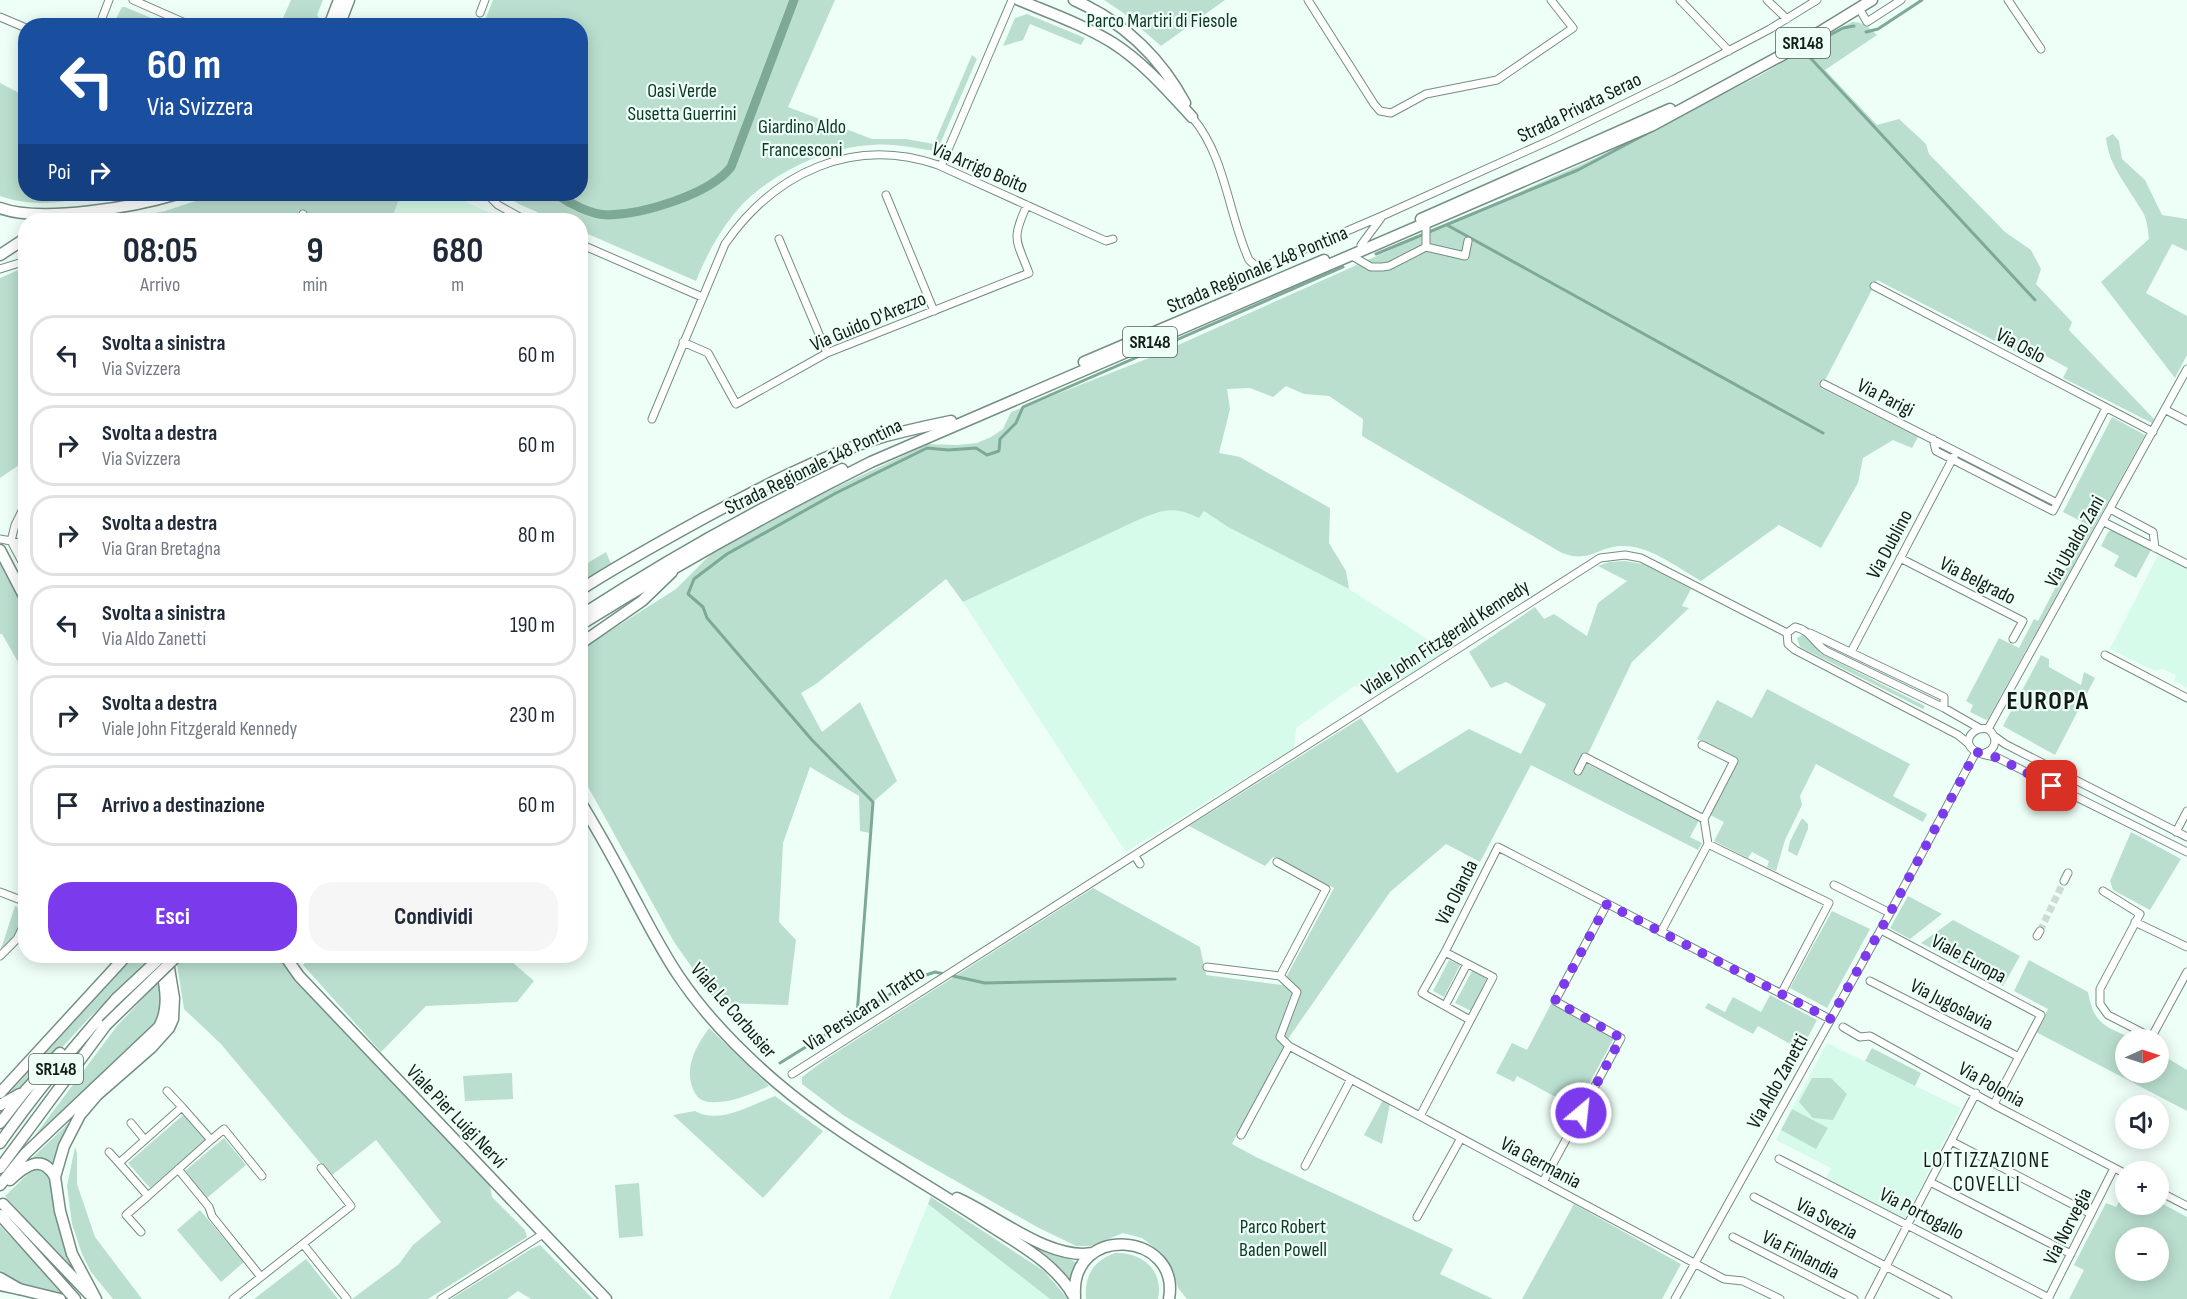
<!DOCTYPE html>
<html lang="it">
<meta charset="utf-8">
<style>
body{margin:0;font-family:"Sofia Sans Condensed",sans-serif;background:#f6f6f7;color:#1f2937;height:100vh;display:flex;flex-direction:column;font-size:22px;white-space:nowrap}
*{box-sizing:border-box;margin:0}
p{font-size:20px;color:#747a83}
.icon{flex:none;width:33px;height:33px;fill:none;stroke:currentColor;stroke-width:2;stroke-linecap:round;stroke-linejoin:round}
.map{position:relative;flex:1;overflow:hidden}
.drawer{position:absolute;left:18px;top:213px;width:570px;height:750px;display:flex;flex-direction:column;background:#fff;border-radius:24px;box-shadow:0 3px 15px #0003}
.drawer>*{flex:none}
.banner{position:absolute;left:18px;top:18px;width:570px;height:183px;border-radius:24px;box-shadow:0 3px 15px #0003;background:#1a4fa0;color:#fff;overflow:hidden}
.needle{width:39px;rotate:87deg}
.fabs{position:absolute;left:2115px;top:1029px;display:grid;gap:12px}
.fabs a{display:grid;place-items:center;width:54px;height:54px;border-radius:50%;background:#fff;box-shadow:0 3px 15px #0003;font-size:30px}
.pin{position:absolute;display:grid;place-items:center;width:51px;height:51px;color:#fff;margin:-26px;border-radius:12px;box-shadow:0 3px 9px #0006}
.me{position:absolute;width:66px;margin:-33px;rotate:28deg;stroke-linejoin:round;filter:drop-shadow(0 0 4px #0008)}
.turn{display:flex;align-items:center;gap:21px;height:126px;padding:0 30px;font-size:27px}
.turn .icon{width:78px;height:78px;stroke-width:2.5}
.turn b{display:block;font-size:42px;line-height:51px}
.then{display:flex;align-items:center;height:57px;padding:0 30px;background:#0003;gap:12px;font-size:22px}
.eta{display:flex;justify-content:space-evenly;align-items:center;height:102px;text-align:center}
.eta b{font-size:36px;font-weight:700;line-height:42px}
.cta{display:flex;gap:12px;margin-top:auto;padding:12px 30px}
.cta a{flex:1;height:69px;border-radius:24px;background:#7c3aed;color:#fff;font-size:24px;font-weight:700;line-height:69px;text-align:center}
.cta a+a{background:#f6f6f7;color:#1f2937}
ul{padding:0;list-style:none}
li{display:flex;align-items:center;gap:18px;height:81px;margin:0 12px 9px;padding:0 18px;border:3px solid #e0e1e3;border-radius:24px}
li div{flex:1}
li b{display:block;font-size:22px}
li em{font-style:normal}
.map>svg:first-child{display:block}
</style>
<div class="map">
<svg width="2187" height="1299" viewBox="0 0 2187 1299">
<rect width="100%" height="100%" fill="#eefff7"/>
<path fill="#d6fbea" d="M401 194H448L506 220H391Z
M1174 509 1186 511 1199 518 1203 511 1228 527 1349 589 1446 651 1380 693 1354 686 1296 728 1294 748 1126 852 963 602 1138 520 1163 511Z
M2158 555 2187 569V688L2174 681 2176 675 2163 669 2155 671 2110 649Z
M1827 1043 1961 1108 1905 1218 1826 1178 1831 1168 1776 1140Z
M928 1204 1050 1299H889Z"/>
<path fill="#badfcf" fill-rule="evenodd" d="M291 0H323L317 15 321 21 319 25H280Z
M493 0H835L788 107 872 139H906L934 144 972 55 977 59 937 151C915 149 895 143 873 145 829 147 784 168 751 196 727 217 708 251 696 281L581 231 580 220H555L519 204 504 194H580V26L483 25Z
M1104 0H1225L1161 46 1122 12Z
M122 7H125L168 25H113Z
M1027 14 1085 38 1081 45 1030 24 1023 40 1003 46 1015 18Z
M1852 22C1862 21 1870 28 1877 35L1825 70 1877 125 1899 119 1926 144 1929 154 2005 232 2031 250 2041 269 2036 284 2072 322 2069 330 2154 419 2152 423 2063 378 2068 368 2025 345 2020 354 1877 280 1821 388 1918 437 1912 448 1893 440 1863 458 1858 483 1821 548 1779 525 1701 581C1678 568 1652 547 1625 546 1598 545 1591 564 1562 553L1362 436 1363 419 1329 396 1304 394 1286 386 1273 397 1250 388 1227 389 1230 409 1219 453 1240 457 1330 508 1329 543 1346 571 1349 589 1228 527 1204 511 1199 518C1173 505 1163 510 1138 520L963 602 946 579 816 684 801 693 822 732 860 702 897 781 873 802 870 833 860 831 859 796 810 767 783 843 779 922 796 940 788 1005 717 1003 674 942 587 785 581 777 580 650 676 589 714 551 826 492 928 444 958 445 977 443 991 437 1003 429 1011 412 1149 358 1600 156 1759 76Z
M0 83 25 96 26 194H106C67 201 38 209 0 196Z
M2113 134 2119 141 2122 159 2145 180 2162 215 2187 219V251L2172 244 2146 293 2187 316V355L2175 378 2101 282 2149 239C2148 230 2147 218 2142 211 2128 186 2109 167 2106 138Z
M217 194H401L391 220H322L299 211 294 220H118L165 211Z
M25 267V461L0 478V278Z
M2112 417 2145 435 1988 719 1986 720 1970 712 1973 705 1966 701 1999 638 2019 648 2034 619 2038 621 2088 525 2063 512Z
M2112 530 2151 550 2136 578 2114 566 2119 556 2101 546 2108 532Z
M606 552 611 564 581 583V567Z
M0 561 25 611V674L2 634H0Z
M1625 561 1643 564 1691 589 1682 606 1689 608 1632 662 1584 762 1699 820 1690 837 1702 843 1698 850 1531 765 1480 862 1446 844 1390 892 1290 1036 1232 1144 1256 1157 1453 1249 1440 1274 1493 1299H1187L1178 1288 1173 1273 1163 1254 1142 1238 1123 1233 1091 1246H1076L1037 1227 896 1147 843 1115 802 1084V1077L826 1059 1093 888 1200 947 1206 975 1282 985 1334 888 1273 857 1265 866 1189 826 1361 718 1397 773 1469 729 1521 754 1546 704 1506 682 1491 688 1469 652 1535 607 1544 619 1554 614 1587 636 1598 603 1627 581 1598 566 1609 562Z
M1804 634 1809 637 1820 653 1925 706 1923 709 1800 647 1797 638Z
M2041 655 2049 659V667L2081 685 2084 672 2095 678 2055 755 2003 726Z
M1767 689 1910 764 1893 796 1927 814 1923 822 1816 764 1800 796 1802 805 1785 840 1776 871 1767 867 1769 861 1752 852 1748 858 1714 841 1724 822 1710 815 1738 761 1697 739 1717 700 1752 718Z
M1802 818 1808 824V829L1797 856 1788 851 1790 841Z
M2131 832 2181 859 2150 910 2113 890 2110 881Z
M1908 896 1942 914 1910 939 1890 928Z
M15 906 25 910C25 928 12 941 0 952Z
M1832 911 1870 929 1827 1008 1790 988Z
M1953 920 2020 956 2003 986 1921 943Z
M134 956H153L88 1019 22 1092 2 1101Z
M186 956H281L489 1180 492 1197 525 1230 527 1237 428 1299H352L399 1264 413 1245 441 1222 376 1140 331 1176 221 1044 184 1009 177 964Z
M311 956H505L534 981 517 1002 426 1006 381 1052 303 965Z
M1449 960 1460 965 1444 997 1433 991Z
M2029 960 2088 992C2094 1025 2105 1026 2133 1039L2126 1040V1072H2158L2159 1053 2187 1070V1111L2036 1032 2048 1009 2014 991Z
M1472 971 1487 979 1471 1011 1455 1003Z
M161 979V1020L18 1158 117 1026Z
M1770 995 1817 1020 1801 1050 1758 1026 1753 1034 1705 1008 1708 1003 1725 1012 1733 997 1761 1012Z
M1551 1004 1614 1038 1576 1108 1517 1076 1514 1082 1496 1073 1512 1043 1527 1050Z
M709 1028 765 1082 769 1086C752 1094 730 1104 710 1102 702 1102 696 1097 693 1089 684 1066 696 1047 709 1028Z
M1872 1048 1921 1073 1915 1086 1865 1061Z
M512 1073 513 1099 465 1101 463 1076Z
M1812 1078H1831L1847 1094 1833 1120 1813 1118 1799 1102Z
M775 1096 823 1131 763 1198 673 1115 695 1111C719 1125 751 1105 775 1096Z
M1383 1100 1390 1104 1382 1144 1364 1135Z
M1792 1109 1828 1128 1816 1149 1781 1130Z
M80 1112 54 1165 49 1163 24 1166Z
M183 1115 205 1140 150 1188 128 1163Z
M224 1138 246 1165 207 1198 185 1171Z
M75 1147 77 1153V1184L95 1237 142 1299H113L91 1272 82 1254 72 1224 67 1186Z
M38 1168 52 1174 85 1284 5 1196 32 1170Z
M639 1183 643 1236 619 1238 615 1185Z
M2125 1191 2126 1204H2158L2159 1202 2187 1217V1299H2069L2084 1270 2074 1265 2106 1203 2116 1207ZM2126 1238H2158V1270H2126Z
M931 1197 1044 1271 1068 1299H1050L928 1204Z
M1574 1204 1681 1264 1662 1299H1522Z
M200 1210 244 1262 221 1282 177 1230Z
M0 1226 70 1299C52 1295 15 1284 0 1272Z
M1018 1238 1030 1241 1078 1263 1073 1283 1052 1261Z
M540 1245 593 1299H531L518 1291 507 1299H451L531 1249Z
M1115 1253C1142 1252 1164 1270 1158 1299H1086C1084 1276 1093 1261 1115 1253Z
M306 1259 338 1299H254Z"/>
<g fill="none" stroke-linecap="round" stroke-linejoin="round">
<path stroke="#7ea996" stroke-width="3" d="M1866 32 1878 29 1922 0
M1803 50 2035 300
M1787 58 1843 28 1854 26
M1447 225 1823 433
M1376 254 1578 170 1646 134
M1175 979 985 983 935 972 914 979 857 1015 873 802 812 740 707 618 703 607 688 594 694 579 727 554 836 493 927 448 948 450 976 448 987 455 999 451 1000 439 1016 423 1023 407 1343 267
M780 1063 857 1015"/>
<path stroke="#7ea996" stroke-width="9" d="M556 194C569 203 591 215 608 215 643 214 709 195 731 167L794 0"/>
<path stroke="#cdddd6" stroke-width="7" stroke-dasharray="7 3.5" stroke-linecap="butt" d="M2040 931 2064 881"/>
<defs>
<path id="street" d="M133 0 192 26
M1308 0 1374 104 1380 111 1391 113 1426 94 1497 80 1573 28 1551 0
M1680 0 1729 51
M1767 0 1787 19
M2008 0 2041 49
M1859 8 1867 22 1901 0
M480 13 485 0
M0 17 26 28
M99 26 109 0
M1192 117C1226 157 1228 214 1249 260L1256 266 1263 267 1382 216 1553 139 1673 80 1770 29 1817 0
M941 166 1012 0
M487 194 498 205 525 220
M886 195 934 311
M300 220 303 214
M779 239 827 353
M580 244 702 297
M1361 245 1381 218
M1426 247 1465 256 1468 241
M1352 256 1371 267H1382L1389 266 1426 247V224
M0 269 26 261
M1874 286 2153 432
M683 342 708 353 736 404 827 353 1029 273C1016 239 1011 240 1027 205
M1824 384 2057 503
M2166 410 2187 421
M652 419 725 244C775 172 853 136 938 165L1106 241 1113 239
M1933 439 1936 451 2053 511 2106 408
M26 503 15 525 11 541 26 545
M2110 509 2153 532 2155 548
M2104 522 2187 564
M0 539 11 541 26 569
M1900 558 2023 621 2013 639
M1787 633 1795 627C1810 630 1814 643 1826 651L1944 708 1979 728
M1787 633 1788 644 1795 650 1958 735 1969 744
M1810 633 1944 697V708
M1851 652 1954 456
M2105 655 2187 698
M1988 729 2187 369
M1994 736 2005 744 2187 837
M1702 745 1734 761 1704 819
M1985 753C1997 749 1998 737 1988 729 1974 725 1960 742 1975 751 1981 755 1992 756 1998 758L2187 852
M1578 771 1585 757 1704 819 1708 844 1829 903 1781 994
M2176 832 2187 811
M1135 856 1140 864
M1277 862 1326 889 1280 976
M2064 881 2068 873
M1834 885 1890 913
M2103 891 2140 914 2100 989V1004L2108 1015 2151 1037
M0 892 26 902
M2135 922 2187 947
M1881 930 2041 1015 1994 1104
M1661 932 1708 844
M2037 936 2040 931
M1445 952 1422 993 1470 1020
M0 956 17 939 26 921
M1207 967 1280 976 1297 992 1280 1037 1289 1046
M1870 981 2019 1057
M1445 1006 1467 964
M1843 1027 1860 1037 1870 1036 2000 1108 2126 1174
M2150 1040 2187 972
M792 1074 1600 558 1625 555 1641 558 1787 633
M167 1091 182 1107
M182 1107 211 1140 148 1196 119 1163Z
M1420 1116 1493 977 1445 952 1498 847 1830 1019
M131 1123 145 1140
M1241 1135 1289 1046 1724 1279 1743 1281 1780 1299
M211 1140 224 1129 262 1176
M1951 1141 2091 1214
M109 1152 119 1163
M1779 1159 2049 1298
M1305 1166 1351 1079
M178 1169 209 1207 212 1216 261 1277
M1543 1182 1621 1038 1555 1001 1607 904
M1930 1182 2071 1254
M2158 1191 2187 1206
M1754 1197 1948 1299
M1417 1217 1461 1138
M141 1232 126 1215 148 1196
M1733 1237 1854 1299
M303 1244 347 1299
M233 1299 351 1206 321 1168
M441 1299 543 1234
M1675 1299 1890 913 1976 752
M1869 1299 1976 1093
M2048 1299 2114 1168"/>
<path id="secondary" d="M1019 0C1050 13 1084 25 1113 43 1144 63 1167 90 1192 117
M1074 0C1122 21 1160 57 1185 103
M329 26 339 0
M339 26 349 0
M0 208C41 223 135 207 177 194
M0 255 26 238
M0 550 26 600
M580 590C620 564 662 541 704 518 760 488 818 457 879 438 903 431 927 426 951 421
M580 644 642 601 672 572
M580 801C598 831 615 861 631 892 646 920 660 948 678 975 704 1014 740 1051 776 1082 839 1136 913 1175 983 1221 1015 1242 1057 1263 1075 1299
M285 956 299 976 606 1299
M0 1093 126 956
M10 1180C25 1166 42 1153 55 1177
M0 1185 25 1154 159 1027C170 1007 165 986 161 965
M957 1198C996 1215 1050 1261 1093 1253
M3 1204 89 1294
M0 1215 75 1299
M0 1278 19 1289 60 1299
M1075 1296C1070 1223 1181 1231 1169 1299
M96 1299 72 1254 60 1211 55 1177 64 1146 80 1115 97 1095 152 1047 169 1028 173 1019 174 998 167 956"/>
<path id="primary" d="M1421 219 1670 109
M1084 362 1324 260
M580 616C665 561 751 512 842 469
M580 625C675 566 771 512 871 462L1651 126 1784 54 1872 0
M0 1105 20 1094
M0 1123 25 1091 60 1053
M0 1143C36 1092 75 1045 116 999
M0 1168 106 1025
M0 1285 19 1289"/>
</defs>
<use href="#street" stroke="#748e83" stroke-width="9"/>
<use href="#secondary" stroke="#748e83" stroke-width="13"/>
<use href="#primary" stroke="#748e83" stroke-width="13"/>
<use href="#street" stroke="#fff" stroke-width="7"/>
<use href="#secondary" stroke="#fff" stroke-width="10"/>
<use href="#primary" stroke="#fff" stroke-width="10"/>
<defs>
<path id="primary-bridge" d="M116 999 162 956
M106 1025 177 956"/>
</defs>
<use href="#primary-bridge" stroke="#748e83" stroke-width="13" stroke-linecap="butt"/>
<use href="#primary-bridge" stroke="#fff" stroke-width="10"/>
</g>
<g fill="none" stroke-linecap="round" stroke-linejoin="round">
<path stroke="#7c3aed" stroke-width="10" stroke-dasharray="0 18" d="M1581 1113 1621 1038 1555 1001 1607 904 1830 1019 1890 913 1976 752 1998 758 2052 786"/>
</g>
<g text-anchor="middle" stroke-width="4.5" stroke-linejoin="round" paint-order="stroke">
<g fill="#eefff7" stroke="#54605b" stroke-width="1.5">
<rect x="1776" y="28" width="54" height="30" rx="4.5"/>
<rect x="1123" y="327" width="54" height="30" rx="4.5"/>
<rect x="29" y="1054" width="54" height="30" rx="4.5"/>
</g>
<g font-size="18" font-weight="bold" fill="#121c18">
<text x="1803" y="49">SR148</text>
<text x="1150" y="348">SR148</text>
<text x="56" y="1075">SR148</text>
</g>
<g font-size="20" fill="#0f3628" stroke="#eefff7">
<text x="1162" y="27">Parco Martiri di Fiesole</text>
<text x="682" y="97">Oasi Verde<tspan x="682" dy="23">Susetta Guerrini</tspan></text>
<text x="802" y="133">Giardino Aldo<tspan x="802" dy="23">Francesconi</tspan></text>
<text x="1283" y="1233">Parco Robert<tspan x="1283" dy="23">Baden Powell</tspan></text>
</g>
<g font-size="20" fill="#121c18" stroke="#eefff7">
<text transform="translate(1579 107) rotate(-26)" y="7">Strada Privata Serao</text>
<text transform="translate(980 167) rotate(23)" y="7">Via Arrigo Boito</text>
<text transform="translate(1257 269) rotate(-23)" y="7">Strada Regionale 148 Pontina</text>
<text transform="translate(868 321) rotate(-23)" y="7">Via Guido D'Arezzo</text>
<text transform="translate(2021 345) rotate(28)" y="7">Via Oslo</text>
<text transform="translate(1886 397) rotate(27)" y="7">Via Parigi</text>
<text transform="translate(813 466) rotate(-26)" y="7">Strada Regionale 148 Pontina</text>
<text transform="translate(2074 541) rotate(-61)" y="7">Via Ubaldo Zani</text>
<text transform="translate(1889 544) rotate(-62)" y="7">Via Dublino</text>
<text transform="translate(1978 580) rotate(27)" y="7">Via Belgrado</text>
<text transform="translate(1445 637) rotate(-33)" y="7">Viale John Fitzgerald Kennedy</text>
<text transform="translate(1456 892) rotate(-63)" y="7">Via Olanda</text>
<text transform="translate(1969 958) rotate(28)" y="7">Viale Europa</text>
<text transform="translate(1952 1004) rotate(27)" y="7">Via Jugoslavia</text>
<text transform="translate(864 1008) rotate(-33)" y="7">Via Persicara II Tratto</text>
<text transform="translate(734 1010) rotate(49)" y="7">Viale Le Corbusier</text>
<text transform="translate(1777 1081) rotate(-61)" y="7">Via Aldo Zanetti</text>
<text transform="translate(1992 1084) rotate(29)" y="7">Via Polonia</text>
<text transform="translate(457 1116) rotate(46)" y="7">Viale Pier Luigi Nervi</text>
<text transform="translate(1541 1162) rotate(28)" y="7">Via Germania</text>
<text transform="translate(1922 1213) rotate(27)" y="7">Via Portogallo</text>
<text transform="translate(1827 1218) rotate(28)" y="7">Via Svezia</text>
<text transform="translate(2067 1226) rotate(-63)" y="7">Via Norvegia</text>
<text transform="translate(1801 1254) rotate(27)" y="7">Via Finlandia</text>
</g>
<g font-size="21" letter-spacing="1.5" fill="#121c18" stroke="#eefff7">
<text x="1987" y="1167">LOTTIZZAZIONE<tspan x="1987" dy="24">COVELLI</tspan></text>
</g>
<g font-size="26" font-weight="bold" letter-spacing="1.5" fill="#121c18" stroke="#eefff7">
<text x="2048" y="709">EUROPA</text>
</g>
</g>
</svg>
<div class="fabs">
<a><svg class="needle" viewBox="-14 -14 28 28"><path d="M0-13l5 13h-10z" fill="#e53935"/><path d="M0 13l5-13h-10z" fill="#747a83"/></svg></a>
<a><svg class="icon" aria-label="sound" viewBox="0 0 24 24"><path d="M4 9h4l5-4v14l-5-4H4zM17 9q2 3 0 6"/></svg></a>
<a>+</a>
<a>−</a>
</div>
<div class="pin" style="left:2052px;top:786px;background:#d93025"><svg class="icon" aria-label="arrive" viewBox="0 0 24 24"><path d="M6 21V4h12l-3 4 3 4H6"/></svg></div>
<svg class="me" style="left:1581px;top:1113px" viewBox="-20 -20 40 40"><circle r="17" fill="#7c3aed" stroke="#fff" stroke-width="3"/><path d="M0-11L8 9 0 5-8 9z" fill="#fff"/></svg>
<div class="banner">
<div class="turn"><svg class="icon" aria-label="left" viewBox="0 0 24 24"><path d="M17 20v-9H6M10 6l-5 5 5 5"/></svg><div><b>60 m</b>Via Svizzera</div></div>
<div class="then">Poi<svg class="icon" aria-label="right" viewBox="0 0 24 24"><path d="M7 20v-9h11M14 6l5 5-5 5"/></svg></div>
</div>
<section class="drawer">
<div class="eta">
<div><b>08:05</b><p>Arrivo</p></div>
<div><b>9</b><p>min</p></div>
<div><b>680</b><p>m</p></div>
</div>
<ul>
<li><svg class="icon" aria-label="left" viewBox="0 0 24 24"><path d="M17 20v-9H6M10 6l-5 5 5 5"/></svg><div><b>Svolta a sinistra</b><p>Via Svizzera</p></div><em>60 m</em></li>
<li><svg class="icon" aria-label="right" viewBox="0 0 24 24"><path d="M7 20v-9h11M14 6l5 5-5 5"/></svg><div><b>Svolta a destra</b><p>Via Svizzera</p></div><em>60 m</em></li>
<li><svg class="icon" aria-label="right" viewBox="0 0 24 24"><path d="M7 20v-9h11M14 6l5 5-5 5"/></svg><div><b>Svolta a destra</b><p>Via Gran Bretagna</p></div><em>80 m</em></li>
<li><svg class="icon" aria-label="left" viewBox="0 0 24 24"><path d="M17 20v-9H6M10 6l-5 5 5 5"/></svg><div><b>Svolta a sinistra</b><p>Via Aldo Zanetti</p></div><em>190 m</em></li>
<li><svg class="icon" aria-label="right" viewBox="0 0 24 24"><path d="M7 20v-9h11M14 6l5 5-5 5"/></svg><div><b>Svolta a destra</b><p>Viale John Fitzgerald Kennedy</p></div><em>230 m</em></li>
<li><svg class="icon" aria-label="arrive" viewBox="0 0 24 24"><path d="M6 21V4h12l-3 4 3 4H6"/></svg><div><b>Arrivo a destinazione</b></div><em>60 m</em></li>
</ul>
<div class="cta"><a>Esci</a><a>Condividi</a></div>
</section>
</div>
